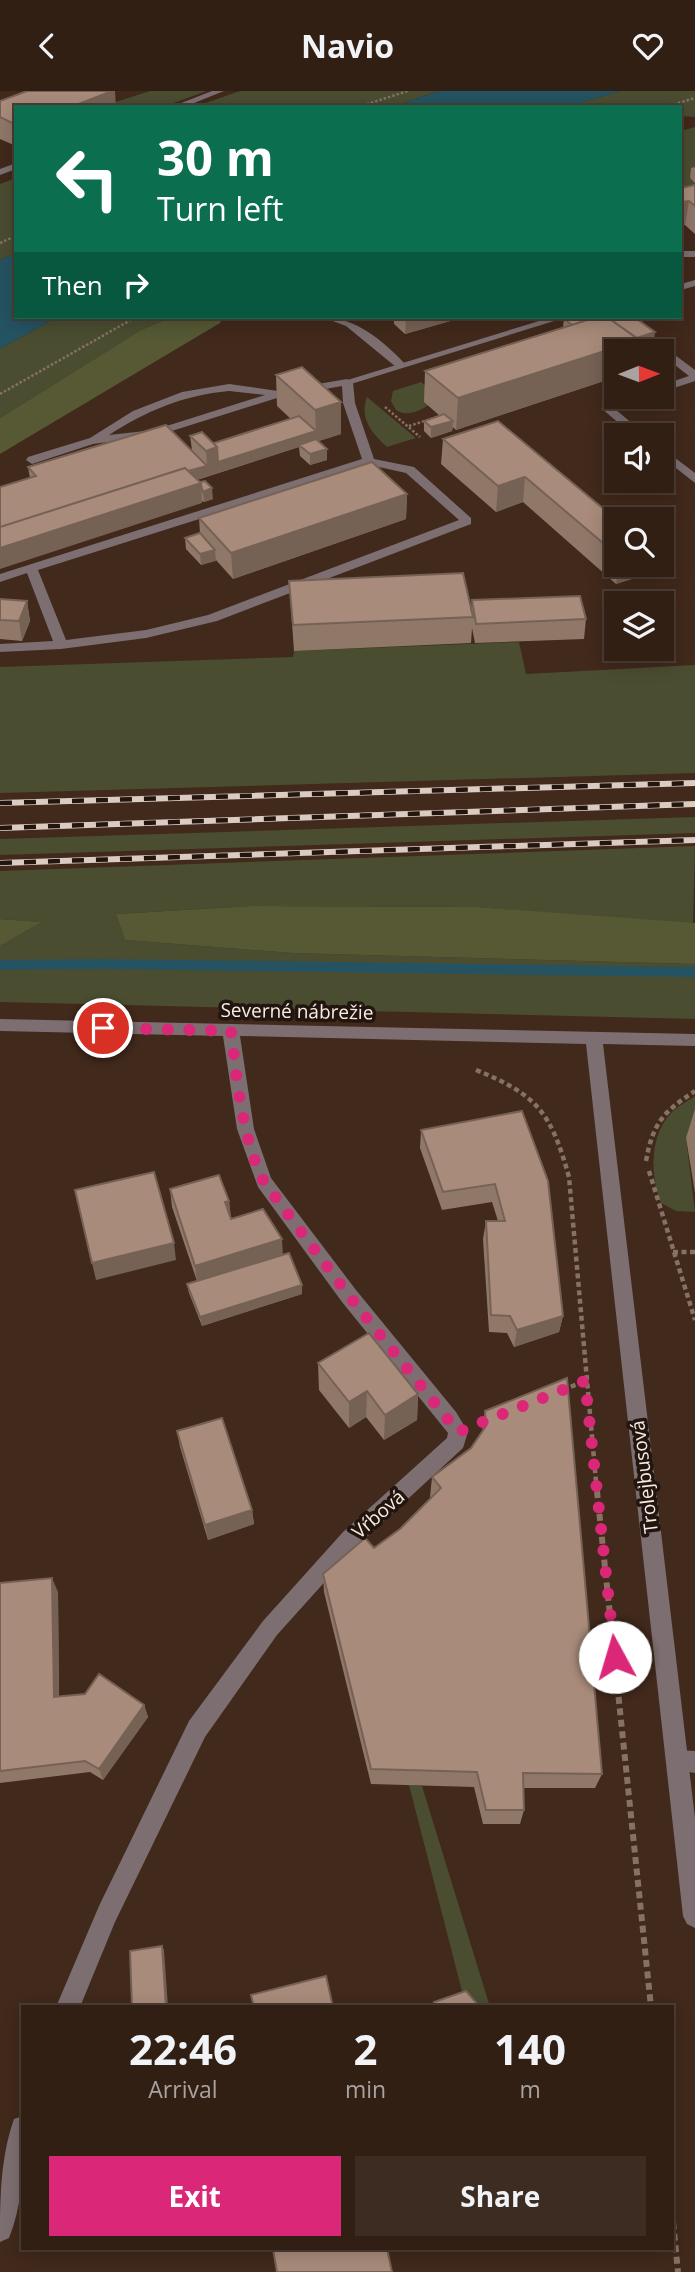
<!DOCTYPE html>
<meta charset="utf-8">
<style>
body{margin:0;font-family:"Open Sans",sans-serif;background:#3d2c22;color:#f1f3f6;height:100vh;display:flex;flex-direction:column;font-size:26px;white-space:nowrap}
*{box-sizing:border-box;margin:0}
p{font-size:23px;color:#a8a2a0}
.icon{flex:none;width:38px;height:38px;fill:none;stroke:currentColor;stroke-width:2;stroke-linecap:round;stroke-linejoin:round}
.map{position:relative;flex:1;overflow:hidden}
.sheet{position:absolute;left:21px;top:1914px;width:653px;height:245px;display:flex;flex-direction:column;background:#311f14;border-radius:0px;box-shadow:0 4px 18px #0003,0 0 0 2px #4c3d34}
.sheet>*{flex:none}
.top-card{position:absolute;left:14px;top:14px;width:668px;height:214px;border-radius:0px;box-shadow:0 4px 18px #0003,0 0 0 2px #4c3d34;background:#0b6e4f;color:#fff;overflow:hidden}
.needle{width:46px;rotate:89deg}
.buttons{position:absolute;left:604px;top:248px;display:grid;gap:14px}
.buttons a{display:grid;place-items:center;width:70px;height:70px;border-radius:0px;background:#311f14;box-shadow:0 4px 18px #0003,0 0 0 2px #4c3d34;font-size:35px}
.pin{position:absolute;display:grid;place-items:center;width:60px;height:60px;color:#fff;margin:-30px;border:4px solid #fff;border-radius:50%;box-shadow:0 2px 7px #0007}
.me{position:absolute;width:77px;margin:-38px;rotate:354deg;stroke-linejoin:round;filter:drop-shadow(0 0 5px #0008)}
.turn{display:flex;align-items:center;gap:24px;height:147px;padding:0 28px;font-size:32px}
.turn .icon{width:91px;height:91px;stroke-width:2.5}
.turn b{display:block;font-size:49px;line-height:60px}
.then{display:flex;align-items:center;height:66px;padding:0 28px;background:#0003;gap:14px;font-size:26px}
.eta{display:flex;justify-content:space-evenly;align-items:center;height:119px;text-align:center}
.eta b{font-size:42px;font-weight:700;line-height:49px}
.primary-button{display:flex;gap:14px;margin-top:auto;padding:14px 28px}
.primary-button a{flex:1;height:80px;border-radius:0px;background:#db2777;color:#fff;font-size:28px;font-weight:700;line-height:80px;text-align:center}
.primary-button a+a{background:#3d2c22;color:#f1f3f6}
header{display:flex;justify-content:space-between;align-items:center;height:91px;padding:0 28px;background:#311f14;font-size:32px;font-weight:700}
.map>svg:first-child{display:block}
</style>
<header><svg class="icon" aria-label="back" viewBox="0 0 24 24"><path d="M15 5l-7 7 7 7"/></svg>Navio<svg class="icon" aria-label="heart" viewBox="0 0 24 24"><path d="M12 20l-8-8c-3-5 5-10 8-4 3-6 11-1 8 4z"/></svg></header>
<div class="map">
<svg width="695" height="2181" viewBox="0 0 695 2181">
<rect width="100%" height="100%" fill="#41291b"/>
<path fill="#4a4d30" d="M150 0H207L162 16 103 15Z
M240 0H439L391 16H194Z
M621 0H695V26L681 25V16H565Z
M695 36V94L681 97V40Z
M16 87V162L0 169V93Z
M57 226H172L141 239 0 327V258Z
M421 291 438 306C428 316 410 328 396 319L391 310 393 300Z
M367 306 416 347 387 356C372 342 359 328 367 306Z
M519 551 526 583 695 574V682L0 702V576L293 566 294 560Z
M695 726V742L0 764V748Z
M695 755 693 834 477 816 252 815 116 823 125 849 292 862 695 873V928L0 911V855L40 831 0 828V780Z
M695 1005V1039L686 1047 695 1121 676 1120 661 1112C650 1085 649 1044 672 1021 678 1015 688 1010 695 1005Z
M409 1694 422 1695 490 1916H471L464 1908Z"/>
<path fill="#565934" d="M172 226H223L220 232 0 363V327L141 239Z
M252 815 477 816 695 832V873L292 862 125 849 116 823Z
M0 828 41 831 0 855Z"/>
<path fill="#255362" d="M439 0H621L565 16H391Z
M16 162V226H57L0 258V169Z"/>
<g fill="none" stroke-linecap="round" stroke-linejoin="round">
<path fill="#255362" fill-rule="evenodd" d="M99 868 695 876V886L99 878 0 879V869Z"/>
<path stroke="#867164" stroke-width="2.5" stroke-dasharray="2.5 2" stroke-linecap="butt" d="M358 16 408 0
M665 16 695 7
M0 152 16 145
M0 303 136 226
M385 316 420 346
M409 335 440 325"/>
<path stroke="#867164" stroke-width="4.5" stroke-dasharray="5 3.5" stroke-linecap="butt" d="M476 979C538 1004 551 1022 569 1086L597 1402
M646 1070C653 1032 663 1021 695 1000
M649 1080 695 1229
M673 1161H695
M563 1299 585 1290"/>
<path stroke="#867164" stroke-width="6" stroke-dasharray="7 4.5" stroke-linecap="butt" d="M597 1400 651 1916
M672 2120 678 2181"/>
<path fill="#7c6e71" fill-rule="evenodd" d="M681 160H695V166H681Z
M322 226C355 226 384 250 406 274L396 276 346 235Z
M612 226H624L695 279V290L662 301V294L689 285 662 264V261H657Z
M347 288 353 291 355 312 374 368 414 376 471 427V433L217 530 146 547 61 558 0 561V553L53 550 27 482 0 491V483L362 368 343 312 342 295 280 306 159 344 93 353 32 373 26 369 28 366 90 347 133 320 182 301 229 293 278 300ZM229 300 265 304 154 339 109 344C146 320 184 304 229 300ZM370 374 406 382 459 429 208 524 146 539 66 549 38 479Z
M626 306H642L615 318 647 345H634L601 317Z
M662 357 695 382V392L662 366Z
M677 1659 695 1660V1682L669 1678 666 1670 669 1662Z"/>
<path fill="#7c6e71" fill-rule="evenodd" d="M212 0H224L184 16H171Z
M16 72V78L0 84V78Z
M695 189V195L681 199V193Z
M552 226H567L351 293 341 291Z
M0 928 695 943V955L603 953 695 1727V1837L687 1833 683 1825 586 953 240 945 254 1038 271 1087 356 1199 456 1321 468 1341 463 1357 357 1455 277 1544 205 1646 115 1831 80 1916H56L99 1815 189 1630 263 1530 343 1441 447 1347 448 1342 342 1211 258 1096 237 1038 223 945 0 940Z
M23 2025C23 2066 25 2108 9 2147L0 2151C0 2109 0 2068 14 2028Z"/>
<defs>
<path id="rail" d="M0 712 695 692
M0 737 695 713
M0 772 695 749"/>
</defs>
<use href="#rail" stroke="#dccbc1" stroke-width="6"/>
<use href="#rail" stroke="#20150f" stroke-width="4.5" stroke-dasharray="12" stroke-linecap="butt"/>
</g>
<path fill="#907869" d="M0 10 16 16V55L0 48Z
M695 76V92L690 87 691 77Z
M695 94V143L685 134 681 135V97Z
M394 226H464L405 243 394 233Z
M564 228 616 261V286L456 339 453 336 452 340 431 347 424 340V330L440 325 424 311 425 280 563 236Z
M276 284 341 311V343L318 350 327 358V369L310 374 300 365 299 356 197 389 213 408 204 411 202 410V412L30 387 28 376 192 359 190 345 214 352 291 328 277 315Z
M443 348 617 429H616V474H648L647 483 616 493 523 411 496 421 441 373Z
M407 403 406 428 233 488 216 469 201 474 186 458 185 447 200 442 199 427Z
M289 490 471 519 472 509 586 528 584 548 475 552 472 537 471 552 294 560Z
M0 508 27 510 30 530 22 550 0 548Z
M695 1018V1102L686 1047Z
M522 1020 563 1225 559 1241 514 1256 507 1242 489 1241 483 1148 486 1130H498L492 1111 442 1119 420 1057 421 1039Z
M170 1098 229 1110 231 1128 283 1163 302 1203 202 1235 189 1202 187 1193 197 1190 172 1116Z
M318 1272 418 1303 417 1329 384 1349 366 1326 349 1337 319 1299Z
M485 1320 602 1683 595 1697H524V1719L520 1733H483L474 1696 371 1693 324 1501 323 1483 374 1457 400 1438 431 1407 430 1406 432 1386 471 1357 482 1341Z
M177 1340 252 1419 254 1433 208 1449 180 1356Z
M0 1492 58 1501 59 1606 144 1614 148 1626 103 1689 90 1681 0 1692Z"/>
<path fill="#766155" d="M112 0H115L116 16H71Z
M689 110 685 134 681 135V111Z
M406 226H464L405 243Z
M655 241 653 261H616V286L456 339 458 307Z
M341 311V343L301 356 299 354V356L0 452V440L207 375 206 360 217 356 316 340 315 319Z
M453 330 452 340 431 347V336Z
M327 358V369L310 374V363Z
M525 386 523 411 496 421 498 395Z
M201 392 202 412 0 478V457Z
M212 397 213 408 204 411 203 401Z
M407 403 406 428 233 488 231 462Z
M215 459 216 470 201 474 200 463Z
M619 474H648L647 483 616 493Z
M27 510 30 530 22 550 19 530Z
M229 1110 231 1127 225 1111Z
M282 1148 283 1165 197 1192 195 1175Z
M174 1152 176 1169 96 1189 92 1172Z
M302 1194V1203L202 1235 200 1226Z
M563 1225 559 1241 514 1256 517 1239Z
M367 1300 366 1326 349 1337V1311Z
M418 1303 417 1329 384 1349 385 1324Z
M252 1419 254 1433 208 1449 205 1434Z
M52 1487 58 1501 59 1619 54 1606Z
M144 1614 148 1626 103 1689 99 1678Z
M162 1855 164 1859 168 1916H166Z"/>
<path fill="#a88b7a" stroke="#766155" stroke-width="2" d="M27 0H112L71 16H16V34L0 26V10Z
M695 94V115L689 110 681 111V97Z
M565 226H597L572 234 564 228Z
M597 226H607L639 249 458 307 425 280Z
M607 226H634L655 241 637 247Z
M302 276 341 311 315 319 276 284Z
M444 323 453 330 431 336 424 330Z
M299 325 316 340 218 371 217 356 214 352Z
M498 330 617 429H616V463L525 386 498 395 443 348Z
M166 334 207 375 188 380 185 377 0 436V396L36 385 28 376Z
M202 341 217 356 206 360 190 345Z
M316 348 327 358 310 363 299 354Z
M372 371 407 403 231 462 199 427Z
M185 377 201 392 0 457V436Z
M205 390 212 397 203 401 200 391Z
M200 442 215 459 200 463 185 447Z
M463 482 473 526 293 534 289 490Z
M580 505 586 528 476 533 472 509Z
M0 508 27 510 19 530 0 529Z
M522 1020 548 1090 563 1225 517 1239 510 1225 491 1224 486 1130H505L495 1093 443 1101 421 1039Z
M154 1081 174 1152 92 1172 75 1099Z
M219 1084 229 1110 225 1111 231 1128 263 1118 282 1148 195 1175 170 1098Z
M289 1162 302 1194 200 1226 187 1193Z
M369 1242 418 1303 385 1324 367 1300 349 1311 318 1272Z
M567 1287 602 1683 523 1682 524 1719H486L477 1681 371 1678 323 1483 365 1447 374 1457 400 1438 441 1397 432 1386 471 1357 486 1335 485 1320Z
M222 1327 252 1419 205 1434 177 1340Z
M52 1487 54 1606 85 1603 99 1583 144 1614 99 1678 85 1670 0 1680V1492Z
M162 1855 166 1916H132L130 1860Z
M326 1885 333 1916H254L251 1904Z
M466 1900 480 1916H432L434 1911Z
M273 2158H387L392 2181H277Z"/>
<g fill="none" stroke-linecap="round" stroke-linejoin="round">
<path stroke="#db2777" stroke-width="12" stroke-dasharray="0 21.6" d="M103 937 231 940C236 985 243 1051 264 1091L349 1205 458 1341 585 1290 615 1566"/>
</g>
<g text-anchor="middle" stroke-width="7" stroke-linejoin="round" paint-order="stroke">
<g font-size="19" fill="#fbebe2" stroke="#20150f">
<text transform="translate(297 920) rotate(1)" y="7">Severné nábrežie</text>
<text transform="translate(644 1386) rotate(-97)" y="7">Trolejbusová</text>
<text transform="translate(378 1423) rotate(-41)" y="7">Vŕbová</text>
</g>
</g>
</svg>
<div class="buttons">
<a><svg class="needle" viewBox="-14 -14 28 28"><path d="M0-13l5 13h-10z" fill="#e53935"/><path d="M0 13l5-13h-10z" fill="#a8a2a0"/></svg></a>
<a><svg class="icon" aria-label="sound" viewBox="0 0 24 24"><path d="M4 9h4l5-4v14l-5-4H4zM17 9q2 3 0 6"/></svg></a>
<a><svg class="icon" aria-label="search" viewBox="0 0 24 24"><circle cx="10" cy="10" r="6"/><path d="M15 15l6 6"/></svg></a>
<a><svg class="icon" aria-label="layers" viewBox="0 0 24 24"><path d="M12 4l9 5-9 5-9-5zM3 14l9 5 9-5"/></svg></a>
</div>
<div class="pin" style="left:103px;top:937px;background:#d93025"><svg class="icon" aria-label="arrive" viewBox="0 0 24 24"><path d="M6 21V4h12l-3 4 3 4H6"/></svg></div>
<svg class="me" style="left:615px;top:1566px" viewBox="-20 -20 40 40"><circle r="19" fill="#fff"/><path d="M0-13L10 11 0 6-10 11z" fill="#db2777"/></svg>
<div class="top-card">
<div class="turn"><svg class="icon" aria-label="left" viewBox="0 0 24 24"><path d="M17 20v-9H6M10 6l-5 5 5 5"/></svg><div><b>30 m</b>Turn left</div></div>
<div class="then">Then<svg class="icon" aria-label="right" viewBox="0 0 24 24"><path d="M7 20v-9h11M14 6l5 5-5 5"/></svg></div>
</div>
<section class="sheet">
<div class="eta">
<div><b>22:46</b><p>Arrival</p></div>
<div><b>2</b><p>min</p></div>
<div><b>140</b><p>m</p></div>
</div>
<div class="primary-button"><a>Exit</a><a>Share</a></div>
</section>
</div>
